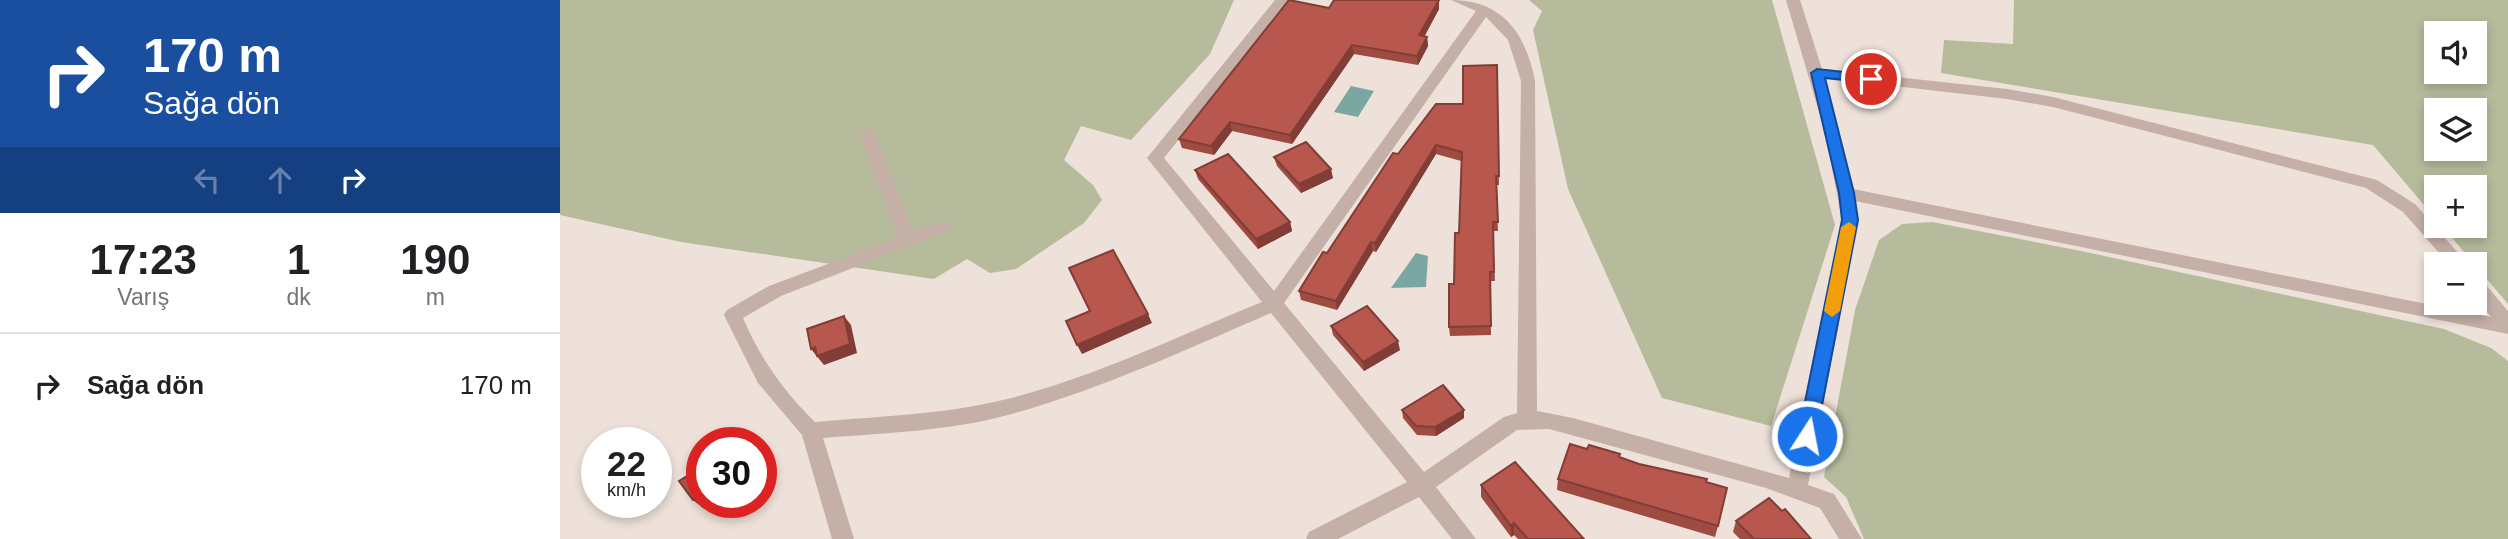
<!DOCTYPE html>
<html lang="tr">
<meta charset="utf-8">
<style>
body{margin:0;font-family:Helvetica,sans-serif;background:#f2f2f2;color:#202124;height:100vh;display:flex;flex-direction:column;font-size:26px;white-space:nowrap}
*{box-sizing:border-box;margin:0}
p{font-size:23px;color:#757577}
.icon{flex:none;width:38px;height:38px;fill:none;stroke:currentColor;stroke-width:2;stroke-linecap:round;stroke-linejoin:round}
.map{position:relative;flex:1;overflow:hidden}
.panel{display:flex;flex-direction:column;background:#fff;width:560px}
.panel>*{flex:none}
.banner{background:#1a4fa0;color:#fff;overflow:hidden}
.tools{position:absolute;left:1864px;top:21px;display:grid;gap:14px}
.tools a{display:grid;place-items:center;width:63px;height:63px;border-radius:0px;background:#fff;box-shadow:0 4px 10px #0003;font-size:35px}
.speed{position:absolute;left:21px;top:427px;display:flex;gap:14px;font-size:35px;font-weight:700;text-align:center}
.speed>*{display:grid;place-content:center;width:91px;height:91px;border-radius:50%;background:#fff;box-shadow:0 4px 10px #0003;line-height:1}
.speed small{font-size:18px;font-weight:400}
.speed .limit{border:10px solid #d22;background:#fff;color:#111}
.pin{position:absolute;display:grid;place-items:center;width:60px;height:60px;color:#fff;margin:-30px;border:4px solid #fff;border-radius:50%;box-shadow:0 2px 7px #0007}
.me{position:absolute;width:77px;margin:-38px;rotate:11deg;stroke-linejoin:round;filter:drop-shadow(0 0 5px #0008)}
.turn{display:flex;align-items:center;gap:24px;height:147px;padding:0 28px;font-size:32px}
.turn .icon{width:91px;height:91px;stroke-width:2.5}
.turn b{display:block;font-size:49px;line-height:60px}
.lanes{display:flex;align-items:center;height:66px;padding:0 28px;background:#0003;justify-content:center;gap:35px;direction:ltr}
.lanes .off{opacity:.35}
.eta{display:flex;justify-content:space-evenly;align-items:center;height:119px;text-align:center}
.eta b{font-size:42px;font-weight:700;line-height:49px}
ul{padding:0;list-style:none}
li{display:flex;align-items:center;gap:21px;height:105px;padding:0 28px;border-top:2px solid #e0e0e0}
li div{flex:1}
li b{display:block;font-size:26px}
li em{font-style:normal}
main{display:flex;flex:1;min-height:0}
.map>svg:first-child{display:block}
</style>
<main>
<section class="panel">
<div class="banner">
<div class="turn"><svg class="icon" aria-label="right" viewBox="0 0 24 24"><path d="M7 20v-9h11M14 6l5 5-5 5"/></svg><div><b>170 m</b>Sağa dön</div></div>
<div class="lanes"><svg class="icon off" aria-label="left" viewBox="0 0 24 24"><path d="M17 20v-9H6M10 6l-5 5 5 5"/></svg><svg class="icon off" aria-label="ahead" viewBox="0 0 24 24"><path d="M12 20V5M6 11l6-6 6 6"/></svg><svg class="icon" aria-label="right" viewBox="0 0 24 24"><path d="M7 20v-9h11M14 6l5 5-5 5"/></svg></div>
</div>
<div class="eta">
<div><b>17:23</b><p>Varış</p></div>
<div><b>1</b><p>dk</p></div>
<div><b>190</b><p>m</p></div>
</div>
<ul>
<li><svg class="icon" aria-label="right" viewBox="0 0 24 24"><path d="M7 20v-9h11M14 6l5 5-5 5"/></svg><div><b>Sağa dön</b></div><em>170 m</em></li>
</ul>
</section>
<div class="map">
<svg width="1948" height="539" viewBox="0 0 1948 539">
<rect width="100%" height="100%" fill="#eee1d9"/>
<path fill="#b5bb9b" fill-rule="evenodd" d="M0 0H674L650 54 571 140 521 126 504 160 533 185 542 200 524 223 456 269 430 273 407 259 374 279 121 242 0 215Z
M969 0H1212L1275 225 1211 426 1102 398 1008 189 973 30 982 11Z
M1454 0H1948V304L1882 226H1914V187H1876V219L1813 145 1381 73 1384 40 1453 44ZM1914 33V72H1876V33ZM1914 110V149H1876V110Z
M1372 222 1521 251 1884 329 1931 348 1948 361V539H1304L1286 497 1264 477 1295 310 1319 240 1342 224Z"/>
<path fill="#7ba7a3" d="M791 86 814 91 798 117 774 112Z
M856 253 868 256 866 287 831 288Z"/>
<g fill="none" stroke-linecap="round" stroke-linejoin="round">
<path fill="#c4b0a7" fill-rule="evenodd" d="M715 0H729L604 158 714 291 916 11 891 0C943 0 966 34 975 81L977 411 1013 418 1229 478 1282 220 1266 136 1226 0H1240L1262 69 1447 89 1493 97 1817 180 1855 204 1908 264H1889L1843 212 1806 188 1493 107 1447 99 1265 78 1293 189 1931 317 1914 296V277L1920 278 1948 311V334L1295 201 1298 220 1248 485 1274 494 1302 539H1279L1260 508 1206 488 989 429 957 430 876 487 916 539H892L859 497 778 539H746L749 532 847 482 711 313C625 350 539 390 448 415 388 431 324 433 263 438L294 539H272L242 435 198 383 164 315 167 310 209 286 337 238 300 134 303 130H313L316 134 352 232 384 220 392 226 390 230 221 296 183 318C200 358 224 392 255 422 319 416 384 415 447 399 535 377 618 336 702 302L587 158ZM926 17 948 40 961 81 957 413 944 417 864 472 724 303Z"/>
</g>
<path fill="#9e4b42" d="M769 8 879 9 864 36 867 37 868 46 858 65 794 54 732 144 672 131 654 155 622 148 619 139Z
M937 65 939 185H936L938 231H933L935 281H930L931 335 890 336 889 327 899 233 901 161 876 154 816 252 813 251 777 310 741 300 739 291 767 253 838 154 903 104Z
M714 157 773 178 741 193 717 166Z
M635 170 730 222 732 231 698 249 638 179Z
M771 326 840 350 804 371 773 335Z
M842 410H904V418L876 436 857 435 843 418Z
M1027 449 1060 454V457L1079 464 1146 482 1158 526 1155 537 997 490 998 479Z
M921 485 1024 539H958L954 535 951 537 921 497Z
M1176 521 1251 539H1180L1173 532Z"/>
<path fill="#813d36" d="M879 0V9L860 45 859 35Z
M867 37 868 46 858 65 857 56Z
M792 45 794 54 732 144 730 135Z
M670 122 672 131 654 155 651 146Z
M876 145V154L816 252 815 243Z
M771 169 773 178 741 193 739 184Z
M730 222 732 231 698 249 696 239Z
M811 242 813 251 777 310 776 301Z
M588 314 592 323 522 354 517 345Z
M284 316 291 325 297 353 264 365 251 349Z
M838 341 840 350 804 371 803 362Z
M904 410V418L876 436 875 427Z
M142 495V502H152L143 508 133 500Z
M954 523V535L951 537V526Z"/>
<path fill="#b8574d" stroke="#813d36" stroke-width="2" d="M729 0 769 8 774 0H879L859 35 867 37 857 56 792 45 730 135 670 122 651 146 619 139Z
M937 65 939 176H936L938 222H933L934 272H930L931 326 889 327V284H894L895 233H899L902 152 876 145 815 243 811 242 776 301 739 291 763 252 767 253 833 153 838 154 876 104H903V66Z
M746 142 771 169 739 184 714 157Z
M668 154 730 222 696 239 635 170Z
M553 250 588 314 517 345 506 321 530 311 509 268Z
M807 306 838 341 803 362 771 326Z
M284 316 290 344 257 356 255 347 251 349 247 329Z
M883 385 904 410 875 427 856 426 842 410Z
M1010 444 1027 449 1029 445 1060 454 1059 457 1079 464 1147 479 1146 482 1167 488 1158 526 998 479Z
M955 462 1024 539H968L954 523 951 526 921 485Z
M142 467V495L133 500 119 481Z
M1209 498 1222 511 1225 509 1251 539H1194L1176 521Z"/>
<path fill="#1a73e8" stroke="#114b97" stroke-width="2" d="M1257 69 1311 75 1318 79 1311 83 1265 78 1294 193 1298 220 1256 436 1254 442 1247 444 1241 442 1238 436 1282 220 1279 193 1251 73Z"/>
<path fill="#f59e0b" d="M1289 222 1296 227 1280 311 1272 317 1264 311 1281 227Z"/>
</svg>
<div class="tools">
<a><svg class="icon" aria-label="sound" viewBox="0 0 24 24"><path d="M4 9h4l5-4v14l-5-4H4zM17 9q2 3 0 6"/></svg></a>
<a><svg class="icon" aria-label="layers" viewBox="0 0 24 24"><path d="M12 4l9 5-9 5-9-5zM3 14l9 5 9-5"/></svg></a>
<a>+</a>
<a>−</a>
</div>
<div class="speed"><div>22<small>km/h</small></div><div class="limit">30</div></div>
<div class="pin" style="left:1311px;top:79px;background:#d93025"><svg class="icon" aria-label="arrive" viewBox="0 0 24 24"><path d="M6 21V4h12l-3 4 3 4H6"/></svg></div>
<svg class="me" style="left:1247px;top:436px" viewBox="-20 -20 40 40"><circle r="17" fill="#1a73e8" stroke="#fff" stroke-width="3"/><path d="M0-11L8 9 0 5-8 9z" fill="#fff"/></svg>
</div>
</main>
